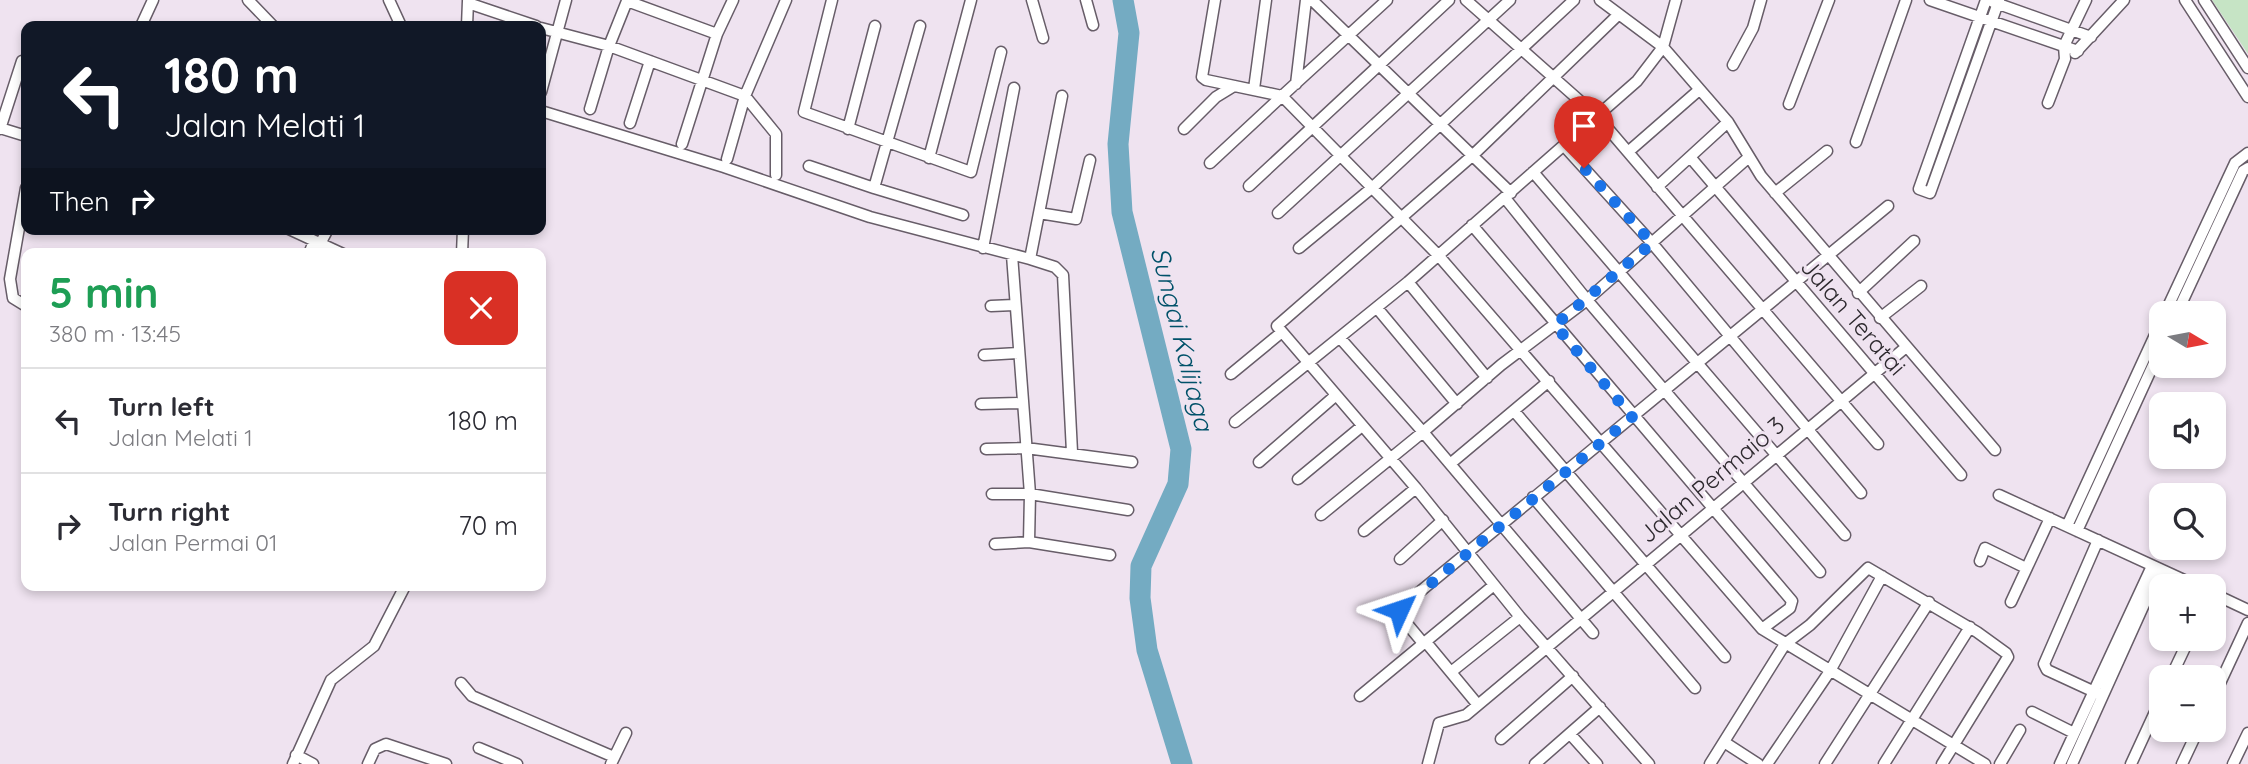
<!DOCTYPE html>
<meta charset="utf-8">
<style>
body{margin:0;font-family:Quicksand,sans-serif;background:#f2f2f3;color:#2b2b33;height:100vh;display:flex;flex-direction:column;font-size:26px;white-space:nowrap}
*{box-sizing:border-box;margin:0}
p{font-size:23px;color:#7c7c81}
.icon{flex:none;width:38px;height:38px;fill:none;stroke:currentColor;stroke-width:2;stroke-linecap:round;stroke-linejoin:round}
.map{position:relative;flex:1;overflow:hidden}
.side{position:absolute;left:21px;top:248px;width:525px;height:343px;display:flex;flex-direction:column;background:#fff;border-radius:14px;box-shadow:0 4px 10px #0003}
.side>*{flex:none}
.top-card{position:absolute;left:21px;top:21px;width:525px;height:214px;border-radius:14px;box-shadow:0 4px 10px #0003;background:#111827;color:#fff;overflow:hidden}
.needle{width:46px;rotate:100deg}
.tools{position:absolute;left:2149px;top:301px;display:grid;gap:14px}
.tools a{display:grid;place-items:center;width:77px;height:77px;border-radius:14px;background:#fff;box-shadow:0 4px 10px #0003;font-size:35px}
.pin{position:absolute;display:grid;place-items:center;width:60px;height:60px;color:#fff;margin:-72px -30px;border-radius:50% 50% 50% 0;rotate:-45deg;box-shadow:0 0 7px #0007}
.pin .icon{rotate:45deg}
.me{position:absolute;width:77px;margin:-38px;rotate:48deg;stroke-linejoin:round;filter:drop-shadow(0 0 5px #0008)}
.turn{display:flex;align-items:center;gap:24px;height:147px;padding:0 28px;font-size:32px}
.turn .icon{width:91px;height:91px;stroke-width:2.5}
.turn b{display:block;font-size:49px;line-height:60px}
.then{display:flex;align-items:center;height:66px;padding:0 28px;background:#0003;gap:14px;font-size:26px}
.round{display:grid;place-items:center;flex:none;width:74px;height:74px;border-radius:14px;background:#f2f2f3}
.summary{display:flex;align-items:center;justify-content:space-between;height:119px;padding:0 28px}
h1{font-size:42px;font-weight:800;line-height:52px;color:#1e9e55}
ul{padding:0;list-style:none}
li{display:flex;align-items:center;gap:21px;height:105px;padding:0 28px;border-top:2px solid #e1e1e2}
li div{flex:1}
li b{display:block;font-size:26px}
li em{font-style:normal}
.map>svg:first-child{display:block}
</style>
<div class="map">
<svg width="2248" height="764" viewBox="0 0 2248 764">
<rect width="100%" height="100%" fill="#efe3f0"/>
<path fill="#c6e4c5" d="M2212 0H2248V54Z"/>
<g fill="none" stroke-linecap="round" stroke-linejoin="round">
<path stroke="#74abc2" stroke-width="21" d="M1123 0 1129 33 1118 144 1122 212 1181 449 1178 484 1141 566 1140 598 1147 650 1182 764"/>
<defs>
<path id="minor" d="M248 0 273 26
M389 0 401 26
M832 0 804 112 971 172 1001 52
M1032 0 1043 38
M1086 0 1093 25
M1215 0 1202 77 1206 80 1282 96
M1312 0 1511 193
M1387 0 1282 96 1438 255 1762 629 1985 764
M1466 0 1598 117 1878 444
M1600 0 1663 47 1728 122 1761 176 1995 450
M1930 0 2078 51
M1986 0 1919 189 1930 193 1999 0
M2185 0 2248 97
M2204 0 2248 68
M1993 2 2091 37
M468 3 536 26
M1618 15 1472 156 1277 326 1416 488 1520 617 1649 764
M141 26 153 0
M467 26 468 1
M920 26 874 188 963 215
M541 28 609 46 745 96 776 134V175
M2075 53 2124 0
M1733 65 1753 28 1761 0
M1296 84 1306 0
M1254 89 1266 0
M541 92 566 0
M2048 103 2065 59 2064 46 2086 0
M1789 104 1829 0
M590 109 609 46 627 1 717 34
M541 111 724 167 870 217 1030 259 1062 96
M630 123 650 61
M0 128 26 136
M0 129 22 61
M848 129 875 26
M1184 129 1216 97 1234 86
M1856 142 1906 0
M682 144 717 34 733 0
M1564 146 1652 243 1861 493
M1628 152 1699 90
M1690 157 1961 475
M929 158 971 0
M727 159 745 96 786 0
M1210 163 1282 96
M809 166 874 188
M1533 172 1845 535
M1249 186 1449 0
M1657 187 1728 122
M26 188 10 279 13 298 26 306
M1775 193 1827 151
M1505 198 1587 300 1820 572
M1039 213 1076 219 1090 160
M1278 213 1510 0
M1472 225 1792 601 1790 608 1762 629
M289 229 343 254
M320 244 328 229
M983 248 1014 88
M1299 248 1373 187 1574 0
M309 254 314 241
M462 254 463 229
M1012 255 1030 494 1029 542
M1030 259 1055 267 1063 275 1072 452
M1408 282 1487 378
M1858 293 1914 241
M991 306 1014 305
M1377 308 1457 404
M2165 313 2235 163 2248 153
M2177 313 2243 171 2248 168
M1880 318 1921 286
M1340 338 1423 432 1501 365 1587 300 1749 157
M984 355 1018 353
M1231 374 1282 332
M981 404 1022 403
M1514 411 1725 657
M1235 422 1408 282 1637 81 1663 47 1676 0
M986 449 1026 448 1132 462
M1259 462 1335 396
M1450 464 1549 381
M1298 479 1362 426
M992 494H1030L1128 510
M1999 495 2197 586
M1533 497 1695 688
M1321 515 1423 432 1593 633
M2067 526 2161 322
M1364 531 1416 488
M2077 531 2161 348
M2098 540 2044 664 2047 670 2099 694
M995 544 1029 542 1110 555
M1400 559 1443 520
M1980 561 1985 548 2026 568
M2214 594 2248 610
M2011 602 2050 518
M1425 641 1478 705
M1423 643 1403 619 1400 608 1888 206
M1451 672 1520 617
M2171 677 2189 639
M461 683 472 696 614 757
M1360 696 1494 585
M2214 696 2248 623
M2032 712 2074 733
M1570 734 1597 764
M1501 739 1573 676
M1724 742 1758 764
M479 748 517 764
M296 755 313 764
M293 764 331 680 374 646 405 586
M368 764 375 749 386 744 446 764
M611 764 626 733
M1428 764 1439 723 1466 715 1905 348
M1535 764 1600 707
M1710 764 1785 644 1810 625 1868 568 1977 632 2006 653 2008 657 1942 764
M1767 764 1830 671 1882 576
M1825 764 1929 602
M1884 764 1970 627
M2000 764 2020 730
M2060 764 2152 566
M2072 764 2160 569
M2131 764 2161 699
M2182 764 2198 730
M2233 764 2248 733"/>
</defs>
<use href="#minor" stroke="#675d68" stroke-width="13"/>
<use href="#minor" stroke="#fff" stroke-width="10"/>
</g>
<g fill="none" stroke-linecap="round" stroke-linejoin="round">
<path stroke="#1a73e8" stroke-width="12" stroke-dasharray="0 21.6" d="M1399 610 1632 417 1555 325 1652 243 1584 168"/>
</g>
<g text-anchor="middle" stroke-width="6" stroke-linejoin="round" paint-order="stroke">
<g font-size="24" fill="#2d292e" stroke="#efe3f0">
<text transform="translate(1853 317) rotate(49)" y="8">Jalan Teratai</text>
<text transform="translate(1712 480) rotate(-40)" y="8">Jalan Permaio 3</text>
</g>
<g font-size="26" font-style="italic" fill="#005169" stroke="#efe3f0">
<text transform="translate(1182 339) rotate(76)" y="9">Sungai Kalijaga</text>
</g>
</g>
</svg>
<div class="tools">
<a><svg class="needle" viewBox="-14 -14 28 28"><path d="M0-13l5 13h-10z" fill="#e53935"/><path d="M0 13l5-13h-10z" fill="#7c7c81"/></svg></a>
<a><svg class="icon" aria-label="sound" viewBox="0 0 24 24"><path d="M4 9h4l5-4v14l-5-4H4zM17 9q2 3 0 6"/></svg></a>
<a><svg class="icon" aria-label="search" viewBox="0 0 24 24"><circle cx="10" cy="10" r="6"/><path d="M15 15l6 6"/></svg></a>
<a>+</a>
<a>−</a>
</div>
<div class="pin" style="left:1584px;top:168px;background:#d93025"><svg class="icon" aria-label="arrive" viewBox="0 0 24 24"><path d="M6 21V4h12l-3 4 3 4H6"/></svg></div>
<svg class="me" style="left:1399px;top:610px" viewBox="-20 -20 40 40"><path d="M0-17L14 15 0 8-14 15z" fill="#1a73e8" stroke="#fff" stroke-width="4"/></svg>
<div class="top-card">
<div class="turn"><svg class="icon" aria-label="left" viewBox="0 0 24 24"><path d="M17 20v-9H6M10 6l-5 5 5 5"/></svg><div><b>180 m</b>Jalan Melati 1</div></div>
<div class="then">Then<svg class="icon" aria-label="right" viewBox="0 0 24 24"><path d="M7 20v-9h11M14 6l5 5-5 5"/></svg></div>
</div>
<section class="side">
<div class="summary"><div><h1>5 min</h1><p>380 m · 13:45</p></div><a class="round" style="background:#d93025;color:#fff"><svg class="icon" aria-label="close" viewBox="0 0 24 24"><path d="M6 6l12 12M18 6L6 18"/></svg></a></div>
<ul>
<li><svg class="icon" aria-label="left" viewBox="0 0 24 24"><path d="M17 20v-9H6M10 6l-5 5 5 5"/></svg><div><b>Turn left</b><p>Jalan Melati 1</p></div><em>180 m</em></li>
<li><svg class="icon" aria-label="right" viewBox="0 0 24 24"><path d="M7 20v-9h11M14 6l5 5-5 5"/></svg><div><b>Turn right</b><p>Jalan Permai 01</p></div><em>70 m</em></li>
</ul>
</section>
</div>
